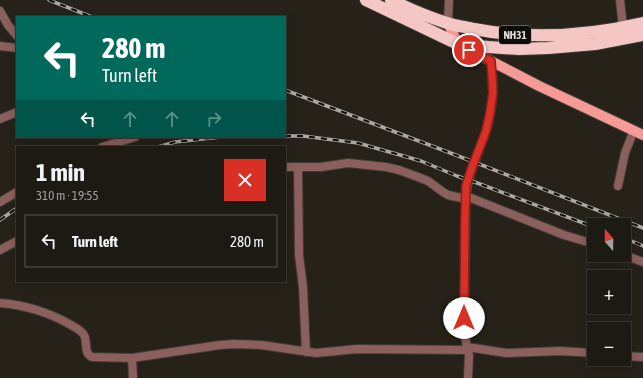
<!DOCTYPE html>
<meta charset="utf-8">
<style>
body{margin:0;font-family:"Asap Condensed",sans-serif;background:#25231c;color:#f1f3f6;height:100vh;display:flex;flex-direction:column;font-size:15px;white-space:nowrap}
*{box-sizing:border-box;margin:0}
p{font-size:13px;color:#a0a1a0}
.icon{flex:none;width:22px;height:22px;fill:none;stroke:currentColor;stroke-width:2;stroke-linecap:round;stroke-linejoin:round}
.map{position:relative;flex:1;overflow:hidden}
.drawer{position:absolute;left:16px;top:146px;width:270px;height:136px;display:flex;flex-direction:column;background:#1c1a13;border-radius:0px;box-shadow:0 2px 10px #0003,0 0 0 1px #3a3833}
.drawer>*{flex:none}
.guide{position:absolute;left:16px;top:16px;width:270px;height:122px;border-radius:0px;box-shadow:0 2px 10px #0003,0 0 0 1px #3a3833;background:#00695c;color:#fff;overflow:hidden}
.needle{width:26px;rotate:340deg}
.buttons{position:absolute;left:587px;top:218px;display:grid;gap:8px}
.buttons a{display:grid;place-items:center;width:44px;height:44px;border-radius:0px;background:#1c1a13;box-shadow:0 2px 10px #0003,0 0 0 1px #3a3833;font-size:20px}
.pin{position:absolute;display:grid;place-items:center;width:34px;height:34px;color:#fff;margin:-17px;border:2px solid #fff;border-radius:50%;box-shadow:0 1px 4px #0007}
.me{position:absolute;width:44px;margin:-22px;rotate:0deg;stroke-linejoin:round;filter:drop-shadow(0 0 3px #0008)}
.turn{display:flex;align-items:center;gap:14px;height:84px;padding:0 20px;font-size:18px}
.turn .icon{width:52px;height:52px;stroke-width:2.5}
.turn b{display:block;font-size:28px;line-height:34px}
.lanes{display:flex;align-items:center;height:38px;padding:0 20px;background:#0003;justify-content:center;gap:20px;direction:ltr}
.lanes .off{opacity:.35}
.round{display:grid;place-items:center;flex:none;width:42px;height:42px;border-radius:0px;background:#25231c}
.summary{display:flex;align-items:center;justify-content:space-between;height:68px;padding:0 20px}
h1{font-size:24px;font-weight:700;line-height:30px}
ul{padding:0;list-style:none}
li{display:flex;align-items:center;gap:12px;height:54px;margin:0 8px 6px;padding:0 12px;border:2px solid #3a3833;border-radius:0px}
li div{flex:1}
li b{display:block;font-size:15px}
li em{font-style:normal}
.map>svg:first-child{display:block}
</style>
<div class="map">
<svg width="643" height="378" viewBox="0 0 643 378">
<rect width="100%" height="100%" fill="#262219"/>
<g fill="none" stroke-linecap="round" stroke-linejoin="round">
<defs>
<path id="minor" d="M620 0 623 27
M0 11 8 25 17 36
M448 23 449 0
M0 46 17 48
M0 119 17 112
M102 147 135 137
M285 167H321L348 163 386 167 399 170 418 177 428 181 443 192 448 195 466 199
M298 167 299 255 303 287 306 352
M618 186 625 153 634 130
M466 196 564 235 594 244
M0 202 17 192
M0 250 17 241
M624 255 643 262
M0 303C25 305 50 313 71 325 76 328 81 330 84 335 88 342 83 353 92 357L132 358 220 345 234 344 261 345 316 353 357 349 468 350
M467 347 506 353 560 351 594 353
M624 356 643 357
M132 358 133 378
M468 378 469 355 464 333 466 196C468 173 479 153 486 131 490 119 492 105 493 92 493 82 492 71 491 61"/>
<path id="major" d="M448 23 458 44 539 86 643 135"/>
<path id="highway" d="M366 0 458 44 488 47 519 49 548 48 595 44 643 35
M391 0C409 9 428 17 447 23 456 26 465 27 474 29 531 40 587 36 643 23"/>
</defs>
<use href="#minor" stroke="#403c34" stroke-width="10"/>
<use href="#major" stroke="#403c34" stroke-width="12"/>
<use href="#highway" stroke="#403c34" stroke-width="14"/>
<use href="#minor" stroke="#8b5f5c" stroke-width="8"/>
<use href="#major" stroke="#f59a94" stroke-width="10"/>
<use href="#highway" stroke="#f5c7c4" stroke-width="12"/>
<defs>
<path id="rail" d="M49 0 92 17
M285 90 474 162 643 228
M285 136H303L358 143 421 161 457 176 480 184 594 227
M158 147 175 142 221 137
M0 220 17 208
M624 238 643 246"/>
</defs>
<use href="#rail" stroke="#aba8a1" stroke-width="3.5"/>
<use href="#rail" stroke="#0e0c08" stroke-width="2" stroke-dasharray="6" stroke-linecap="butt"/>
</g>
<g fill="none" stroke-linecap="round" stroke-linejoin="round">
<defs>
<path id="route" d="M464 318 465 218 466 186 471 170 486 131 490 113 493 92 491 61 469 50"/>
</defs>
<use href="#route" stroke="#8d1f18" stroke-width="10"/>
<use href="#route" stroke="#d93025" stroke-width="7"/>
</g>
<g text-anchor="middle" stroke-width="3.5" stroke-linejoin="round" paint-order="stroke">
<rect fill="#0e0c08" stroke="#a19f9a" stroke-width="1" x="499" y="26" width="32" height="18" rx="3"/>
<g font-size="11" font-weight="bold" fill="#e0ded8">
<text x="515" y="39">NH31</text>
</g>
</g>
</svg>
<div class="buttons">
<a><svg class="needle" viewBox="-14 -14 28 28"><path d="M0-13l5 13h-10z" fill="#e53935"/><path d="M0 13l5-13h-10z" fill="#a0a1a0"/></svg></a>
<a>+</a>
<a>−</a>
</div>
<div class="pin" style="left:469px;top:50px;background:#d93025"><svg class="icon" aria-label="arrive" viewBox="0 0 24 24"><path d="M6 21V4h12l-3 4 3 4H6"/></svg></div>
<svg class="me" style="left:464px;top:318px" viewBox="-20 -20 40 40"><circle r="19" fill="#fff"/><path d="M0-13L10 11 0 6-10 11z" fill="#d93025"/></svg>
<div class="guide">
<div class="turn"><svg class="icon" aria-label="left" viewBox="0 0 24 24"><path d="M17 20v-9H6M10 6l-5 5 5 5"/></svg><div><b>280 m</b>Turn left</div></div>
<div class="lanes"><svg class="icon" aria-label="left" viewBox="0 0 24 24"><path d="M17 20v-9H6M10 6l-5 5 5 5"/></svg><svg class="icon off" aria-label="ahead" viewBox="0 0 24 24"><path d="M12 20V5M6 11l6-6 6 6"/></svg><svg class="icon off" aria-label="ahead" viewBox="0 0 24 24"><path d="M12 20V5M6 11l6-6 6 6"/></svg><svg class="icon off" aria-label="right" viewBox="0 0 24 24"><path d="M7 20v-9h11M14 6l5 5-5 5"/></svg></div>
</div>
<section class="drawer">
<div class="summary"><div><h1>1 min</h1><p>310 m · 19:55</p></div><a class="round" style="background:#d93025;color:#fff"><svg class="icon" aria-label="close" viewBox="0 0 24 24"><path d="M6 6l12 12M18 6L6 18"/></svg></a></div>
<ul>
<li><svg class="icon" aria-label="left" viewBox="0 0 24 24"><path d="M17 20v-9H6M10 6l-5 5 5 5"/></svg><div><b>Turn left</b></div><em>280 m</em></li>
</ul>
</section>
</div>
